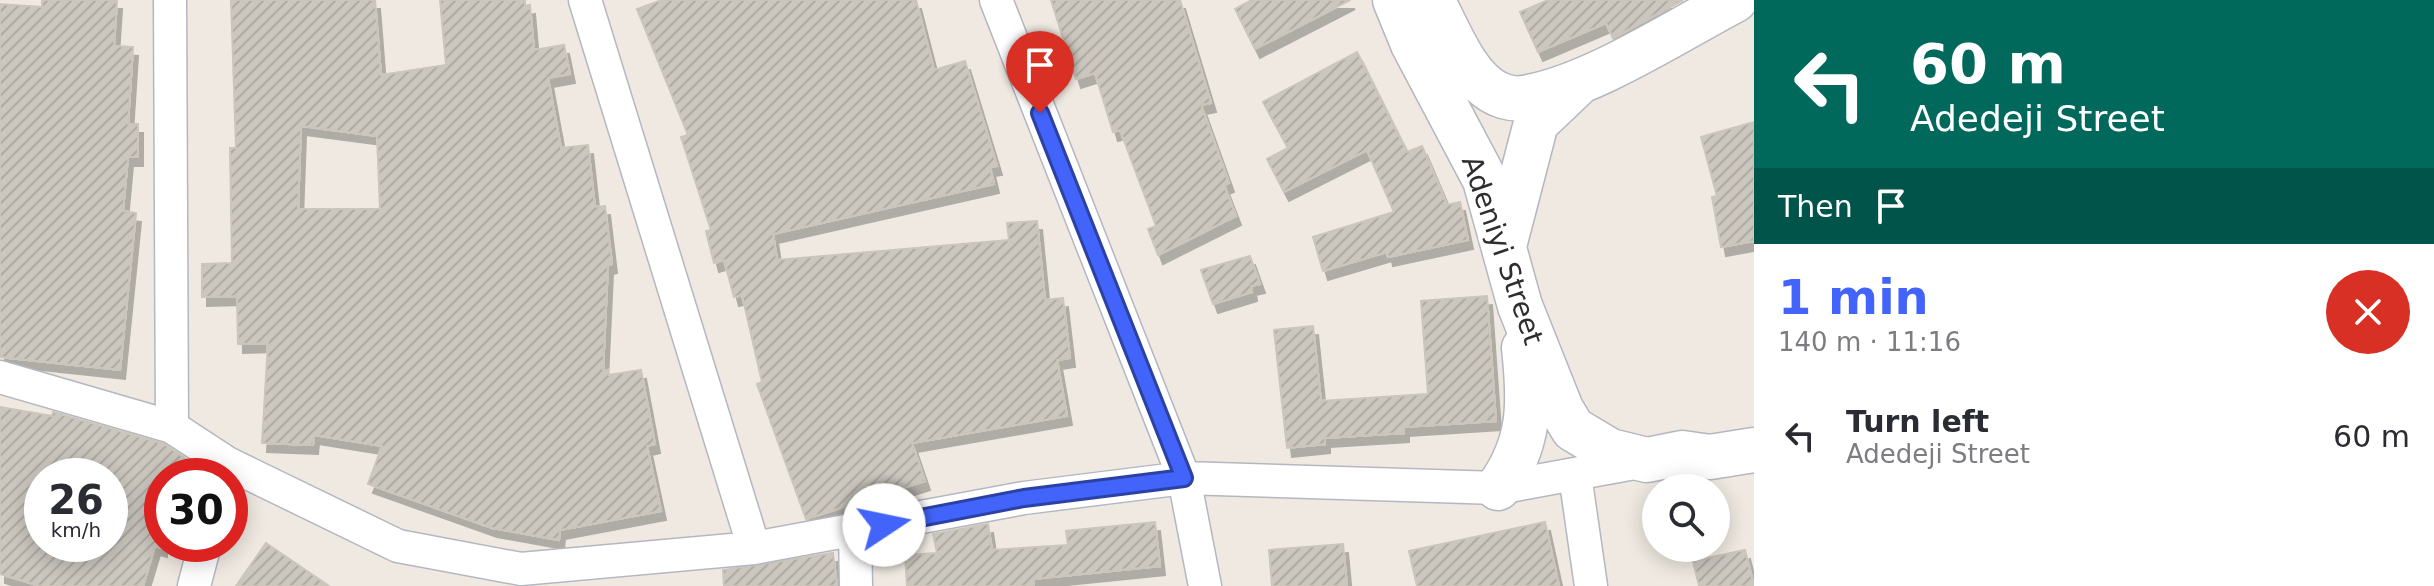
<!DOCTYPE html>
<meta charset="utf-8">
<style>
body{margin:0;font-family:"DejaVu Sans",sans-serif;background:#f2f2f3;color:#2b2b33;height:100vh;display:flex;flex-direction:column;font-size:30px;white-space:nowrap}
*{box-sizing:border-box;margin:0}
p{font-size:26px;color:#7c7c81}
.icon{flex:none;width:44px;height:44px;fill:none;stroke:currentColor;stroke-width:2;stroke-linecap:round;stroke-linejoin:round}
.map{position:relative;flex:1;overflow:hidden}
.details{display:flex;flex-direction:column;background:#fff;width:680px}
.details>*{flex:none}
.banner{background:#00695c;color:#fff;overflow:hidden}
.tools{position:absolute;left:1642px;top:474px;display:grid;gap:16px}
.tools a{display:grid;place-items:center;width:88px;height:88px;border-radius:50%;background:#fff;box-shadow:0 4px 20px #0003;font-size:40px}
.speed{position:absolute;left:24px;top:458px;display:flex;gap:16px;font-size:40px;font-weight:700;text-align:center}
.speed>*{display:grid;place-content:center;width:104px;height:104px;border-radius:50%;background:#fff;box-shadow:0 4px 20px #0003;line-height:1}
.speed small{font-size:20px;font-weight:400}
.speed .limit{border:12px solid #d22;background:#fff;color:#111}
.pin{position:absolute;display:grid;place-items:center;width:68px;height:68px;color:#fff;margin:-82px -34px;border-radius:50% 50% 50% 0;rotate:-45deg;box-shadow:0 0 8px #0007}
.pin .icon{rotate:45deg}
.me{position:absolute;width:88px;margin:-44px;rotate:79deg;stroke-linejoin:round;filter:drop-shadow(0 0 6px #0008)}
.turn{display:flex;align-items:center;gap:28px;height:168px;padding:0 24px;font-size:36px}
.turn .icon{width:104px;height:104px;stroke-width:2.5}
.turn b{display:block;font-size:56px;line-height:68px}
.then{display:flex;align-items:center;height:76px;padding:0 24px;background:#0003;gap:16px;font-size:30px}
.round{display:grid;place-items:center;flex:none;width:84px;height:84px;border-radius:42px;background:#f2f2f3}
.overview{display:flex;align-items:center;justify-content:space-between;height:136px;padding:0 24px}
h1{font-size:48px;font-weight:600;line-height:60px;color:#4264fb}
ul{padding:0;list-style:none}
li{display:flex;align-items:center;gap:24px;height:112px;padding:0 24px}
li div{flex:1}
li b{display:block;font-size:30px}
li em{font-style:normal}
main{display:flex;flex:1;min-height:0}
.map>svg:first-child{display:block}
</style>
<main>
<div class="map">
<svg width="1754" height="586" viewBox="0 0 1754 586">
<defs>
<pattern id="building-hatch" width="6" height="6" patternUnits="userSpaceOnUse" patternTransform="scale(2)"><rect width="6" height="6" fill="#cbc7bf"/><path d="M-1 1l2-2M0 6l6-6M5 7l2-2" fill="none" stroke="#afaba4"/></pattern>
<filter id="shadow"><feDropShadow dx="5" dy="9" stdDeviation="0" flood-color="#0004"/></filter>
</defs>
<rect width="100%" height="100%" fill="#efe9e1"/>
<path fill="url(#building-hatch)" stroke="#cbc5ba" stroke-width="2" fill-rule="evenodd" filter="url(#shadow)" d="M42 0H117L114 46 133 47 128 124H138V157H128L123 211 136 213 120 370 0 357V4L42 7Z
M231 0H375L381 75 446 65 440 0H525V6L530 5 534 50 564 45 570 74 548 78 561 148 588 145 595 207 605 206 612 264 608 265 603 371 608 370 609 375 641 370 655 444 647 446 661 511 560 530 559 540 492 528 368 484 382 446 314 435 313 445 262 443 268 343 238 344 237 296 202 297V264L232 263 230 148H236ZM301 126 377 136 380 209H298Z
M662 0H916L934 70 965 61 997 166 990 167 994 184 773 234 777 260 1009 240 1007 223 1037 221 1045 300 1063 298 1070 358 1057 360 1067 416 912 443 925 481 806 519 757 384 762 382 742 295 734 297 724 260 714 263 706 231 711 230 681 137 688 135 637 9Z
M1051 0H1180L1211 103 1201 105 1229 183 1224 185 1236 216 1158 255 1148 229 1156 226 1120 130 1113 132 1095 73 1076 79Z
M1252 0H1350L1255 49 1235 9Z
M1548 0H1683L1613 38 1606 23 1538 52 1520 12Z
M1357 52 1407 152 1422 146 1447 205 1460 202 1468 240 1388 257 1387 252 1323 271 1313 237 1394 212 1367 150 1284 192 1267 159 1288 148 1263 102Z
M1754 122V241L1721 247 1712 197 1717 196 1701 137Z
M1250 256 1260 284 1251 286 1252 292 1213 304 1201 270Z
M1487 296 1496 421 1404 427V433L1325 438V444L1287 448 1274 330 1313 326 1321 401 1428 394 1421 301Z
M0 407 52 416 53 412 164 444 193 464 189 476H162V548L155 546 143 586H40L0 574ZM42 476H110V544H42Z
M1155 522 1160 566 1033 579 1034 586H907L905 555 937 553 933 534 988 524 992 550 1068 545 1066 531Z
M1545 522 1559 586H1417L1409 551Z
M266 543 329 586H236Z
M1343 544 1347 586H1272L1269 550Z
M1745 550 1754 586H1699L1693 561Z
M833 553 837 586H724L723 570Z"/>
<g fill="none" stroke-linecap="round" stroke-linejoin="round">
<defs>
<path id="street" d="M170 0 172 427
M585 0 754 548
M996 0 1184 478 1205 586
M0 377 172 427 227 463 398 546 521 569 754 548 1024 498 1184 478 1498 488 1640 462
M1575 475 1591 586
M855 531 856 586
M194 586 205 544"/>
<path id="secondary" d="M1395 0 1413 44 1485 180 1520 306 1561 409 1573 429 1610 451 1647 460 1682 453 1710 457 1754 450
M1432 0C1447 27 1462 69 1488 88 1497 95 1511 100 1523 98 1589 88 1674 32 1735 0
M1504 246 1536 123 1578 83
M1498 488C1531 443 1530 402 1524 348"/>
</defs>
<use href="#street" stroke="#b4b7c1" stroke-width="35"/>
<use href="#secondary" stroke="#b4b7c1" stroke-width="47"/>
<use href="#street" stroke="#fff" stroke-width="32"/>
<use href="#secondary" stroke="#fff" stroke-width="44"/>
</g>
<g fill="none" stroke-linecap="round" stroke-linejoin="round">
<defs>
<path id="route" d="M884 525 1024 498 1184 478 1040 113"/>
</defs>
<use href="#route" stroke="#2b41a3" stroke-width="20"/>
<use href="#route" stroke="#4264fb" stroke-width="14"/>
</g>
<g text-anchor="middle" stroke-width="8" stroke-linejoin="round" paint-order="stroke">
<g font-size="28" fill="#2e2e2e" stroke="#fff">
<text transform="translate(1503 250) rotate(71)" y="10">Adeniyi Street</text>
</g>
</g>
</svg>
<div class="tools">
<a><svg class="icon" aria-label="search" viewBox="0 0 24 24"><circle cx="10" cy="10" r="6"/><path d="M15 15l6 6"/></svg></a>
</div>
<div class="speed"><div>26<small>km/h</small></div><div class="limit">30</div></div>
<div class="pin" style="left:1040px;top:113px;background:#d93025"><svg class="icon" aria-label="arrive" viewBox="0 0 24 24"><path d="M6 21V4h12l-3 4 3 4H6"/></svg></div>
<svg class="me" style="left:884px;top:525px" viewBox="-20 -20 40 40"><circle r="19" fill="#fff"/><path d="M0-13L10 11 0 6-10 11z" fill="#4264fb"/></svg>
</div>
<section class="details">
<div class="banner">
<div class="turn"><svg class="icon" aria-label="left" viewBox="0 0 24 24"><path d="M17 20v-9H6M10 6l-5 5 5 5"/></svg><div><b>60 m</b>Adedeji Street</div></div>
<div class="then">Then<svg class="icon" aria-label="arrive" viewBox="0 0 24 24"><path d="M6 21V4h12l-3 4 3 4H6"/></svg></div>
</div>
<div class="overview"><div><h1>1 min</h1><p>140 m · 11:16</p></div><a class="round" style="background:#d93025;color:#fff"><svg class="icon" aria-label="close" viewBox="0 0 24 24"><path d="M6 6l12 12M18 6L6 18"/></svg></a></div>
<ul>
<li><svg class="icon" aria-label="left" viewBox="0 0 24 24"><path d="M17 20v-9H6M10 6l-5 5 5 5"/></svg><div><b>Turn left</b><p>Adedeji Street</p></div><em>60 m</em></li>
</ul>
</section>
</main>
